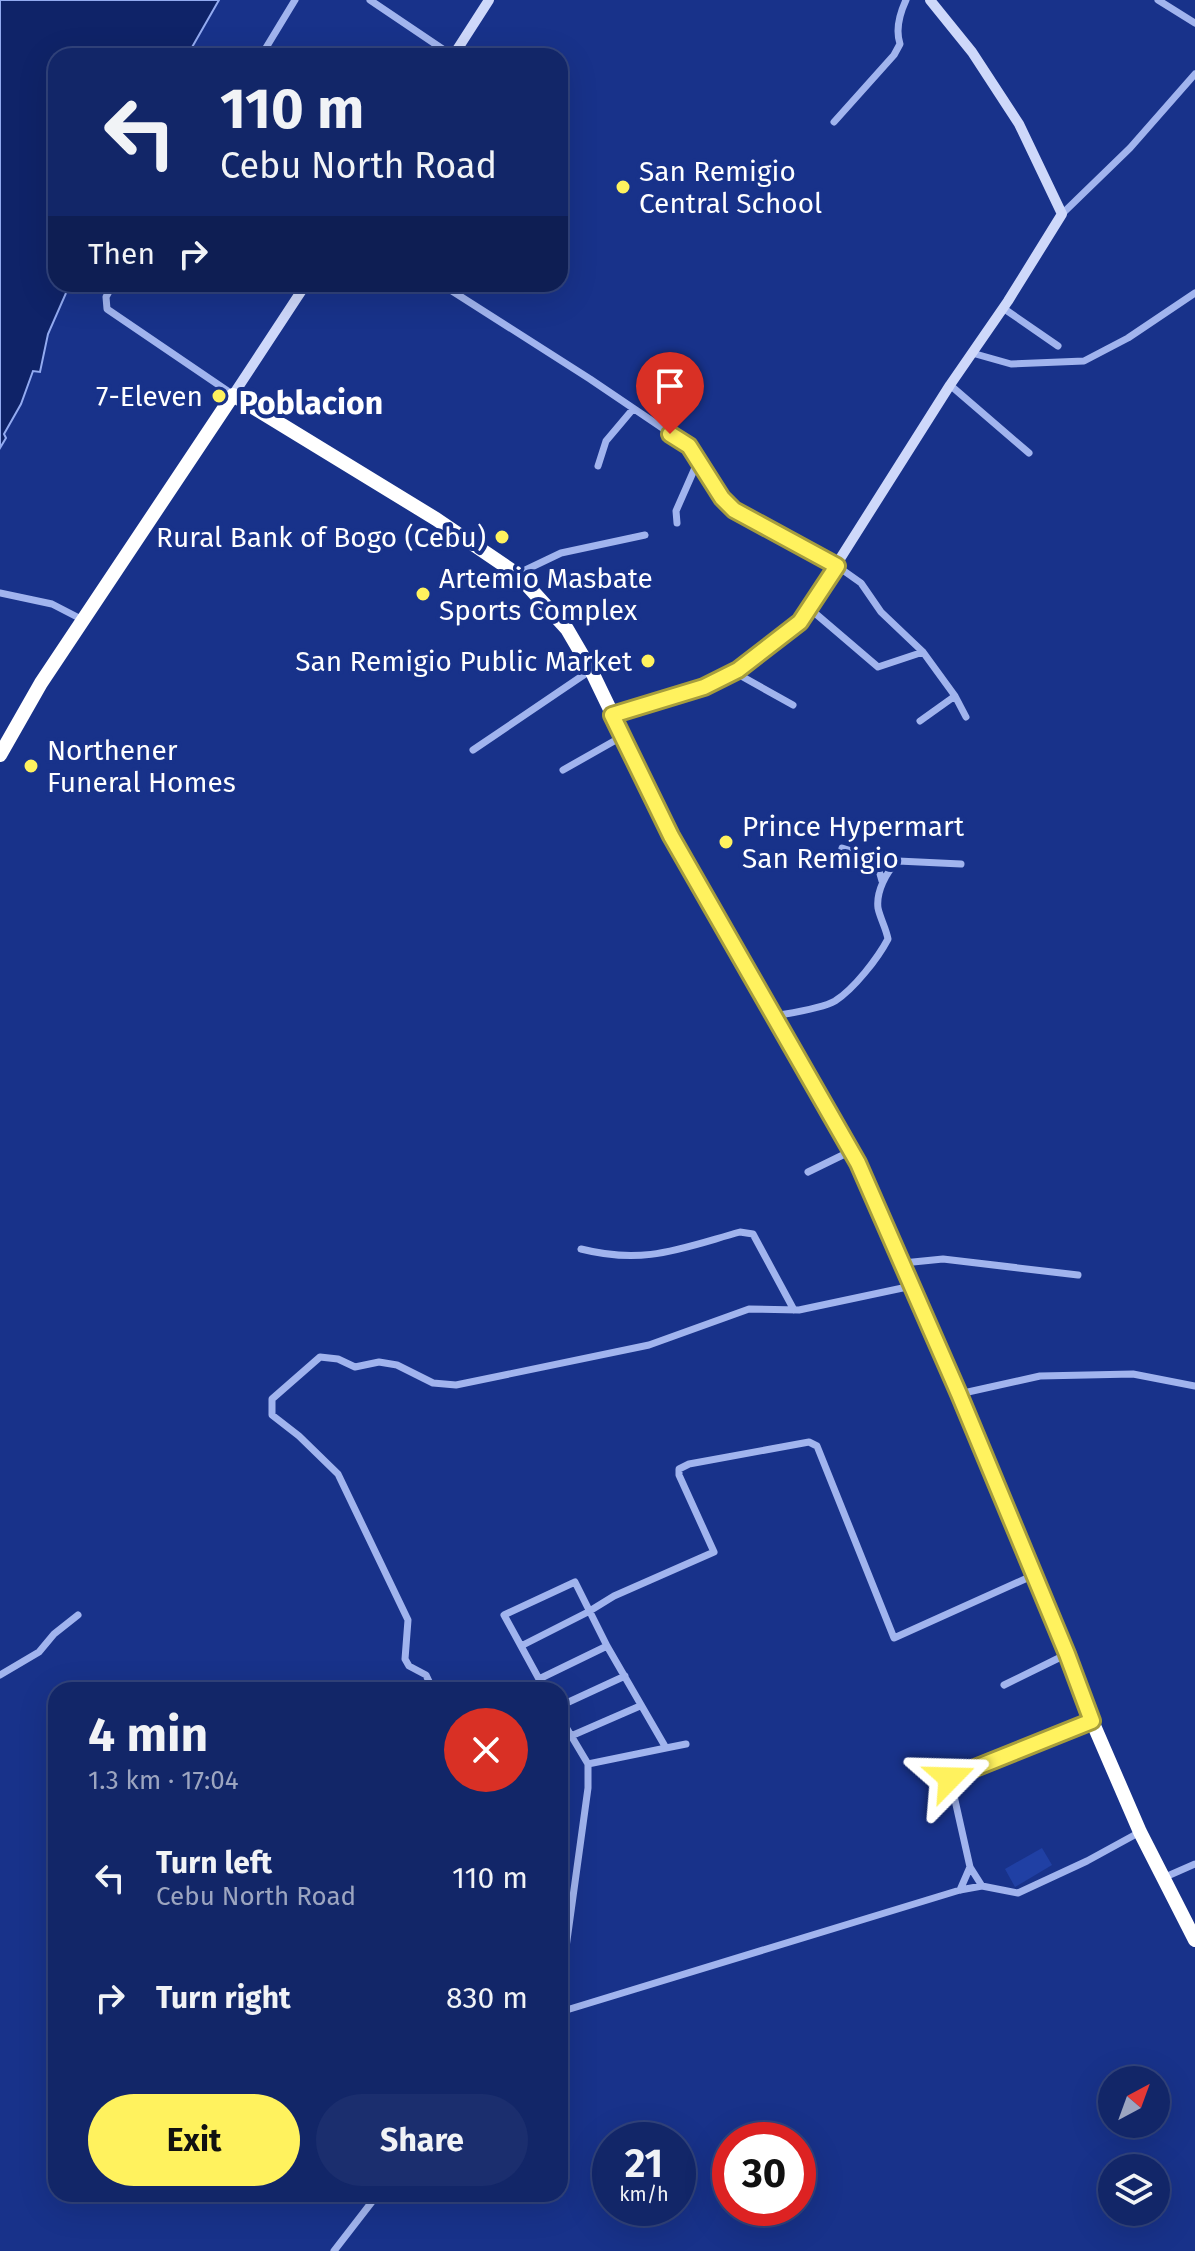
<!DOCTYPE html>
<meta charset="utf-8">
<style>
body{margin:0;font-family:"Fira Sans",sans-serif;background:#1b2e6e;color:#f1f3f6;height:100vh;display:flex;flex-direction:column;font-size:30px;white-space:nowrap}
*{box-sizing:border-box;margin:0}
p{font-size:26px;color:#9ca5c0}
.icon{flex:none;width:44px;height:44px;fill:none;stroke:currentColor;stroke-width:2;stroke-linecap:round;stroke-linejoin:round}
.map{position:relative;flex:1;overflow:hidden}
.sheet{position:absolute;left:48px;top:1682px;width:520px;height:520px;display:flex;flex-direction:column;background:#122668;border-radius:24px;box-shadow:0 8px 32px #0002,0 0 0 2px #31437c}
.sheet>*{flex:none}
.hud{position:absolute;left:48px;top:48px;width:520px;height:244px;border-radius:24px;box-shadow:0 8px 32px #0002,0 0 0 2px #31437c;background:#122668;color:#f1f3f6;overflow:hidden}
.needle{width:52px;rotate:41deg}
.buttons{position:absolute;left:1098px;top:2066px;display:grid;gap:16px}
.buttons a{display:grid;place-items:center;width:72px;height:72px;border-radius:50%;background:#122668;box-shadow:0 8px 32px #0002,0 0 0 2px #31437c;font-size:40px}
.speed{position:absolute;left:592px;top:2122px;display:flex;gap:16px;font-size:40px;font-weight:700;text-align:center}
.speed>*{display:grid;place-content:center;width:104px;height:104px;border-radius:50%;background:#122668;box-shadow:0 8px 32px #0002,0 0 0 2px #31437c;line-height:1}
.speed small{font-size:20px;font-weight:400}
.speed .limit{border:12px solid #d22;background:#fff;color:#111}
.pin{position:absolute;display:grid;place-items:center;width:68px;height:68px;color:#fff;margin:-82px -34px;border-radius:50% 50% 50% 0;rotate:-45deg;box-shadow:0 0 8px #0007}
.pin .icon{rotate:45deg}
.me{position:absolute;width:88px;margin:-44px;rotate:68deg;stroke-linejoin:round;filter:drop-shadow(0 0 6px #0008)}
.turn{display:flex;align-items:center;gap:28px;height:168px;padding:0 40px;font-size:36px}
.turn .icon{width:104px;height:104px;stroke-width:2.5}
.turn b{display:block;font-size:56px;line-height:68px}
.then{display:flex;align-items:center;height:76px;padding:0 40px;background:#0003;gap:16px;font-size:30px}
.round{display:grid;place-items:center;flex:none;width:84px;height:84px;border-radius:42px;background:#1b2e6e}
.overview{display:flex;align-items:center;justify-content:space-between;height:136px;padding:0 40px}
h1{font-size:48px;font-weight:700;line-height:60px}
.cta{display:flex;gap:16px;margin-top:auto;padding:16px 40px}
.cta a{flex:1;height:92px;border-radius:48px;background:#fff25e;color:#111;font-size:32px;font-weight:700;line-height:92px;text-align:center}
.cta a+a{background:#1b2e6e;color:#f1f3f6}
ul{padding:0;list-style:none}
li{display:flex;align-items:center;gap:24px;height:120px;padding:0 40px}
li div{flex:1}
li b{display:block;font-size:30px}
li em{font-style:normal}
.map>svg:first-child{display:block}
</style>
<div class="map">
<svg width="1195" height="2251" viewBox="0 0 1195 2251">
<rect width="100%" height="100%" fill="#18328a"/>
<path fill="#2040a4" d="M1042 1848 1052 1865 1015 1887 1005 1869Z"/>
<path fill="#0f2368" stroke="#93abf1" stroke-width="2" d="M0 0H219L187 56H56V284H70L48 334 40 372 33 371 21 404 4 434 6 438 0 448Z"/>
<g fill="none" stroke-linecap="round" stroke-linejoin="round">
<path stroke="#a1b4ee" stroke-width="7" d="M370 0 453 56
M1158 0 1195 23
M261 56 295 0
M834 122 894 55 900 44C895 29 900 13 906 0
M1062 214 1130 148 1195 74
M113 284 106 297 107 309 232 394
M441 284 590 379 689 446 722 498 734 510 837 566 861 583 881 612 923 652 955 696 966 717
M1003 308 1058 346
M972 353 1011 364 1084 361 1128 338 1195 293
M950 385 1029 453
M598 466 606 441 633 409
M677 523 676 511 698 461
M517 574 561 553 645 535
M0 593 52 604 83 620
M809 608 878 667 923 652
M734 672 793 705
M920 721 955 696
M473 750 591 670
M563 770 623 736
M842 848C866 856 876 855 882 881
M774 1016C790 1013 821 1009 835 1001 854 989 878 958 888 939 886 928 880 918 878 908 876 892 886 872 898 861L961 864
M808 1172 851 1151
M581 1249C644 1265 679 1249 740 1232L753 1234 794 1310
M903 1263 943 1259 1078 1275
M959 1394 1040 1376 1133 1374 1195 1386
M521 1646 504 1615 575 1582 607 1646 666 1748 686 1744
M0 1675 39 1652 54 1634 78 1615
M539 1679 607 1646
M1004 1685 1067 1654
M433 1690 426 1675 409 1666 405 1659 408 1620 338 1474 299 1436 272 1415V1399L320 1357 338 1359 355 1367 379 1362 397 1365 433 1383 456 1385 649 1345 749 1309 799 1310 912 1286
M545 1690 521 1646 588 1612 614 1596 714 1552 679 1475V1469L689 1464 809 1442 817 1446 894 1638 1034 1575
M560 1706 625 1676
M560 1717 588 1764V1788L560 1991
M571 1736 640 1706
M588 1764 666 1748
M1163 1878 1195 1864
M982 1886 970 1867 950 1778 1092 1721
M960 1890 970 1867
M560 2012 960 1890 982 1886 1018 1893 1087 1861 1140 1832
M334 2251 378 2194"/>
<path stroke="#ced8fa" stroke-width="10" d="M453 56 489 0
M233 395 306 284
M612 715 704 687 738 670 800 622 950 385 1008 301 1062 214 1019 124 972 52 930 0"/>
<path stroke="#fff" stroke-width="14" d="M0 755 41 683 233 395 436 519 517 574 567 629 591 670 671 836 858 1163 959 1394 1067 1654 1092 1721 1140 1832 1195 1940"/>
</g>
<g fill="none" stroke-linecap="round" stroke-linejoin="round">
<defs>
<path id="route" d="M670 434 689 446 722 498 734 510 837 566 800 622 738 670 704 687 612 715 671 836 858 1163 959 1394 1067 1654 1092 1721 950 1778"/>
</defs>
<use href="#route" stroke="#a69d3d" stroke-width="20"/>
<use href="#route" stroke="#fff25e" stroke-width="14"/>
</g>
<g fill="#fff25e" stroke="#18328a" stroke-width="3">
<circle cx="623" cy="187" r="8"/>
<circle cx="219" cy="396" r="8"/>
<circle cx="502" cy="537" r="8"/>
<circle cx="423" cy="594" r="8"/>
<circle cx="648" cy="661" r="8"/>
<circle cx="31" cy="766" r="8"/>
<circle cx="726" cy="842" r="8"/>
</g>
<g text-anchor="middle" stroke-width="8" stroke-linejoin="round" paint-order="stroke">
<g font-size="28" fill="#fff" stroke="#18328a" text-anchor="start">
<text x="639" y="181">San Remigio<tspan x="639" dy="32">Central School</tspan></text>
<text x="203" y="406" text-anchor="end">7-Eleven</text>
<text x="486" y="547" text-anchor="end">Rural Bank of Bogo (Cebu)</text>
<text x="439" y="588">Artemio Masbate<tspan x="439" dy="32">Sports Complex</tspan></text>
<text x="632" y="671" text-anchor="end">San Remigio Public Market</text>
<text x="47" y="760">Northener<tspan x="47" dy="32">Funeral Homes</tspan></text>
<text x="742" y="836">Prince Hypermart<tspan x="742" dy="32">San Remigio</tspan></text>
</g>
<g font-size="32" font-weight="bold" fill="#fff" stroke="#18328a">
<text x="311" y="414">Poblacion</text>
</g>
</g>
</svg>
<div class="buttons">
<a><svg class="needle" viewBox="-14 -14 28 28"><path d="M0-13l5 13h-10z" fill="#e53935"/><path d="M0 13l5-13h-10z" fill="#9ca5c0"/></svg></a>
<a><svg class="icon" aria-label="layers" viewBox="0 0 24 24"><path d="M12 4l9 5-9 5-9-5zM3 14l9 5 9-5"/></svg></a>
</div>
<div class="speed"><div>21<small>km/h</small></div><div class="limit">30</div></div>
<div class="pin" style="left:670px;top:434px;background:#d93025"><svg class="icon" aria-label="arrive" viewBox="0 0 24 24"><path d="M6 21V4h12l-3 4 3 4H6"/></svg></div>
<svg class="me" style="left:950px;top:1778px" viewBox="-20 -20 40 40"><path d="M0-17L14 15 0 8-14 15z" fill="#fff25e" stroke="#fff" stroke-width="4"/></svg>
<div class="hud">
<div class="turn"><svg class="icon" aria-label="left" viewBox="0 0 24 24"><path d="M17 20v-9H6M10 6l-5 5 5 5"/></svg><div><b>110 m</b>Cebu North Road</div></div>
<div class="then">Then<svg class="icon" aria-label="right" viewBox="0 0 24 24"><path d="M7 20v-9h11M14 6l5 5-5 5"/></svg></div>
</div>
<section class="sheet">
<div class="overview"><div><h1>4 min</h1><p>1.3 km · 17:04</p></div><a class="round" style="background:#d93025;color:#fff"><svg class="icon" aria-label="close" viewBox="0 0 24 24"><path d="M6 6l12 12M18 6L6 18"/></svg></a></div>
<ul>
<li><svg class="icon" aria-label="left" viewBox="0 0 24 24"><path d="M17 20v-9H6M10 6l-5 5 5 5"/></svg><div><b>Turn left</b><p>Cebu North Road</p></div><em>110 m</em></li>
<li><svg class="icon" aria-label="right" viewBox="0 0 24 24"><path d="M7 20v-9h11M14 6l5 5-5 5"/></svg><div><b>Turn right</b></div><em>830 m</em></li>
</ul>
<div class="cta"><a>Exit</a><a>Share</a></div>
</section>
</div>
